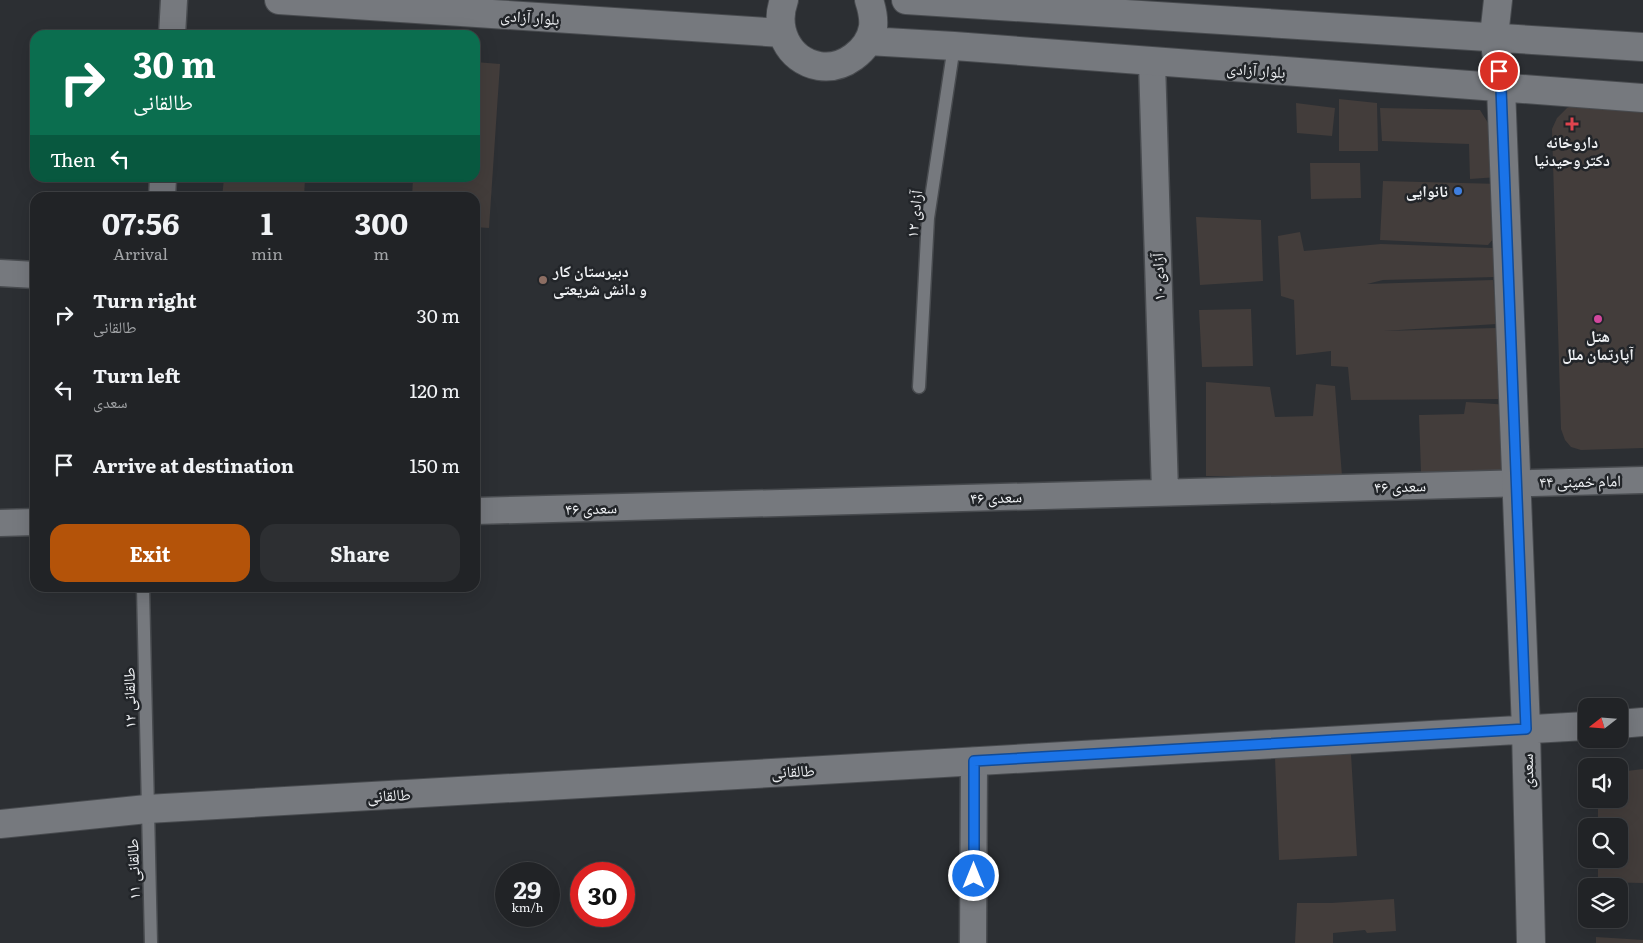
<!DOCTYPE html>
<meta charset="utf-8">
<style>
body{margin:0;font-family:Literata,"Noto Naskh Arabic",serif;background:#2d2f32;color:#f1f3f6;height:100vh;display:flex;flex-direction:column;font-size:19px;white-space:nowrap}
*{box-sizing:border-box;margin:0}
p{font-size:16px;color:#a2a4a7}
.icon{flex:none;width:28px;height:28px;fill:none;stroke:currentColor;stroke-width:2;stroke-linecap:round;stroke-linejoin:round}
.map{position:relative;flex:1;overflow:hidden}
.panel{position:absolute;left:30px;top:192px;width:450px;height:400px;display:flex;flex-direction:column;background:#212326;border-radius:15px;box-shadow:0 5px 20px #0002,0 0 0 1px #3e4043}
.panel>*{flex:none}
.guide{position:absolute;left:30px;top:30px;width:450px;height:152px;border-radius:15px;box-shadow:0 5px 20px #0002,0 0 0 1px #3e4043;background:#0b6e4f;color:#fff;overflow:hidden}
.needle{width:32px;rotate:253deg}
.fabs{position:absolute;left:1578px;top:698px;display:grid;gap:10px}
.fabs a{display:grid;place-items:center;width:50px;height:50px;border-radius:10px;background:#212326;box-shadow:0 5px 20px #0002,0 0 0 1px #3e4043;font-size:25px}
.speed{position:absolute;left:495px;top:862px;display:flex;gap:10px;font-size:25px;font-weight:700;text-align:center}
.speed>*{display:grid;place-content:center;width:65px;height:65px;border-radius:50%;background:#212326;box-shadow:0 5px 20px #0002,0 0 0 1px #3e4043;line-height:1}
.speed small{font-size:12px;font-weight:400}
.speed .limit{border:8px solid #d22;background:#fff;color:#111}
.pin{position:absolute;display:grid;place-items:center;width:42px;height:42px;color:#fff;margin:-21px;border:2px solid #fff;border-radius:50%;box-shadow:0 1px 5px #0007}
.me{position:absolute;width:55px;margin:-28px;rotate:0deg;stroke-linejoin:round;filter:drop-shadow(0 0 4px #0008)}
.turn{display:flex;align-items:center;gap:18px;height:105px;padding:0 20px;font-size:22px}
.turn .icon{width:65px;height:65px;stroke-width:2.5}
.turn b{display:block;font-size:35px;line-height:42px}
.then{display:flex;align-items:center;height:48px;padding:0 20px;background:#0003;gap:10px;font-size:19px}
.eta{display:flex;justify-content:space-evenly;align-items:center;height:85px;text-align:center}
.eta b{font-size:30px;font-weight:700;line-height:35px}
.button{display:flex;gap:10px;margin-top:auto;padding:10px 20px}
.button a{flex:1;height:58px;border-radius:15px;background:#b45309;color:#fff;font-size:20px;font-weight:700;line-height:58px;text-align:center}
.button a+a{background:#2d2f32;color:#f1f3f6}
ul{padding:0;list-style:none}
li{display:flex;align-items:center;gap:15px;height:75px;padding:0 20px}
li div{flex:1}
li b{display:block;font-size:19px}
li em{font-style:normal}
.map>svg:first-child{display:block}
</style>
<div class="map">
<svg width="1643" height="943" viewBox="0 0 1643 943">
<rect width="100%" height="100%" fill="#2c2f33"/>
<path fill="#433d3b" d="M475 62 500 64 489 228 475 227V198H412L413 178H475Z
M1339 99 1377 103 1378 151H1339Z
M1296 103 1335 108 1332 136 1297 133Z
M1576 104 1643 110V448L1581 450 1571 447 1565 440 1561 429 1552 129 1557 118 1567 108Z
M1380 108 1480 110 1498 139V177L1470 179 1469 144 1382 141Z
M1310 163H1360L1361 198 1311 199Z
M224 178H305L304 198H222Z
M1383 181 1501 184 1500 231 1488 245 1380 240Z
M1196 217 1261 220 1263 281 1200 285Z
M1300 232 1304 251 1381 244 1493 248 1495 277 1383 280 1367 284 1493 280 1497 324 1383 331 1497 328 1499 399 1351 400 1348 367 1331 366V351L1296 355 1294 300 1281 296 1278 236Z
M1251 309 1253 366 1202 367 1199 310Z
M1206 382 1270 387 1275 417 1313 416 1316 384 1335 386 1342 476H1206Z
M1466 402 1509 405 1512 472H1421L1419 415 1464 414Z
M1351 754 1357 856 1279 860 1275 758Z
M1643 769V883L1598 882V859H1619V826H1598V799H1619V772Z
M1394 899 1396 931 1367 933 1365 930 1333 933V943H1295L1297 903H1331Z
M1596 937 1643 940V943H1596Z"/>
<g fill="none" stroke-linecap="round" stroke-linejoin="round">
<defs>
<path id="lane" d="M919 387 928 218 954 46
M143 588 151 943"/>
<path id="street" d="M172 35 174 0
M1152 62 1165 492
M162 198 163 178
M0 273 35 275
M475 511 1643 480
M0 523 35 522
M973 943 974 761"/>
<path id="secondary" d="M279 0 782 33
M784 0C774 28 787 60 819 66 843 70 869 51 873 27 874 18 872 9 869 0
M906 0 1643 47
M1498 0 1494 36 1501 88 1526 729 1531 943
M868 41 954 46 1643 98
M1619 724 1643 722
M0 824 147 809 1586 726"/>
</defs>
<use href="#lane" stroke="#484b4f" stroke-width="15"/>
<use href="#street" stroke="#484b4f" stroke-width="29"/>
<use href="#secondary" stroke="#484b4f" stroke-width="30"/>
<use href="#lane" stroke="#76797e" stroke-width="12"/>
<use href="#street" stroke="#76797e" stroke-width="26"/>
<use href="#secondary" stroke="#76797e" stroke-width="28"/>
</g>
<g fill="none" stroke-linecap="round" stroke-linejoin="round">
<defs>
<path id="route" d="M974 876V761L1526 729 1501 88 1499 71"/>
</defs>
<use href="#route" stroke="#114b97" stroke-width="12"/>
<use href="#route" stroke="#1a73e8" stroke-width="9"/>
</g>
<path fill="#e0444e" stroke="#222529" stroke-width="2" d="M1569.5 116.5h5v5h5v5h-5v5h-5v-5h-5v-5h5z"/>
<circle fill="#3f7fe0" stroke="#222529" stroke-width="2" cx="1458" cy="191" r="5"/>
<circle fill="#8d6e63" stroke="#222529" stroke-width="2" cx="543" cy="280" r="5"/>
<circle fill="#d1479c" stroke="#222529" stroke-width="2" cx="1598" cy="319" r="5"/>
<g text-anchor="middle" stroke-width="5" stroke-linejoin="round" paint-order="stroke">
<g font-size="16" fill="#eef0f3" stroke="#222529">
<text transform="translate(530 17) rotate(4)" y="6">بلوار آزادی</text>
<text transform="translate(1256 70) rotate(4)" y="6">بلوار آزادی</text>
<text transform="translate(914 214) rotate(-84)" y="6">آزادی ۱۲</text>
<text transform="translate(1158 277) rotate(-92)" y="6">آزادی ۱۰</text>
<text transform="translate(1580 481) rotate(-1)" y="6">امام خمینی ۴۴</text>
<text transform="translate(1400 486) rotate(-2)" y="6">سعدی ۴۶</text>
<text transform="translate(996 497) rotate(-2)" y="6">سعدی ۴۶</text>
<text transform="translate(591 508) rotate(-2)" y="6">سعدی ۴۶</text>
<text transform="translate(129 698) rotate(-91)" y="6">طالقانی ۱۲</text>
<text transform="translate(793 771) rotate(-3)" y="6">طالقانی</text>
<text transform="translate(1527 771) rotate(-91)" y="6">سعدی</text>
<text transform="translate(389 795) rotate(-3)" y="6">طالقانی</text>
<text transform="translate(133 869) rotate(-92)" y="6">طالقانی ۱۱</text>
</g>
<g font-size="16" font-weight="bold" fill="#eef0f3" stroke="#222529">
<text x="1572" y="148">داروخانه<tspan x="1572" dy="18">دکتر وحیدنیا</tspan></text>
<text x="1448" y="197" text-anchor="end">نانوایی</text>
<text x="553" y="277" text-anchor="start">دبیرستان کار<tspan x="553" dy="18">و دانش شریعتی</tspan></text>
<text x="1598" y="342">هتل<tspan x="1598" dy="18">آپارتمان ملل</tspan></text>
</g>
</g>
</svg>
<div class="fabs">
<a><svg class="needle" viewBox="-14 -14 28 28"><path d="M0-13l5 13h-10z" fill="#e53935"/><path d="M0 13l5-13h-10z" fill="#a2a4a7"/></svg></a>
<a><svg class="icon" aria-label="sound" viewBox="0 0 24 24"><path d="M4 9h4l5-4v14l-5-4H4zM17 9q2 3 0 6"/></svg></a>
<a><svg class="icon" aria-label="search" viewBox="0 0 24 24"><circle cx="10" cy="10" r="6"/><path d="M15 15l6 6"/></svg></a>
<a><svg class="icon" aria-label="layers" viewBox="0 0 24 24"><path d="M12 4l9 5-9 5-9-5zM3 14l9 5 9-5"/></svg></a>
</div>
<div class="speed"><div>29<small>km/h</small></div><div class="limit">30</div></div>
<div class="pin" style="left:1499px;top:71px;background:#d93025"><svg class="icon" aria-label="arrive" viewBox="0 0 24 24"><path d="M6 21V4h12l-3 4 3 4H6"/></svg></div>
<svg class="me" style="left:974px;top:876px" viewBox="-20 -20 40 40"><circle r="17" fill="#1a73e8" stroke="#fff" stroke-width="3"/><path d="M0-11L8 9 0 5-8 9z" fill="#fff"/></svg>
<div class="guide">
<div class="turn"><svg class="icon" aria-label="right" viewBox="0 0 24 24"><path d="M7 20v-9h11M14 6l5 5-5 5"/></svg><div><b>30 m</b>طالقانی</div></div>
<div class="then">Then<svg class="icon" aria-label="left" viewBox="0 0 24 24"><path d="M17 20v-9H6M10 6l-5 5 5 5"/></svg></div>
</div>
<section class="panel">
<div class="eta">
<div><b>07:56</b><p>Arrival</p></div>
<div><b>1</b><p>min</p></div>
<div><b>300</b><p>m</p></div>
</div>
<ul>
<li><svg class="icon" aria-label="right" viewBox="0 0 24 24"><path d="M7 20v-9h11M14 6l5 5-5 5"/></svg><div><b>Turn right</b><p>طالقانی</p></div><em>30 m</em></li>
<li><svg class="icon" aria-label="left" viewBox="0 0 24 24"><path d="M17 20v-9H6M10 6l-5 5 5 5"/></svg><div><b>Turn left</b><p>سعدی</p></div><em>120 m</em></li>
<li><svg class="icon" aria-label="arrive" viewBox="0 0 24 24"><path d="M6 21V4h12l-3 4 3 4H6"/></svg><div><b>Arrive at destination</b></div><em>150 m</em></li>
</ul>
<div class="button"><a>Exit</a><a>Share</a></div>
</section>
</div>
